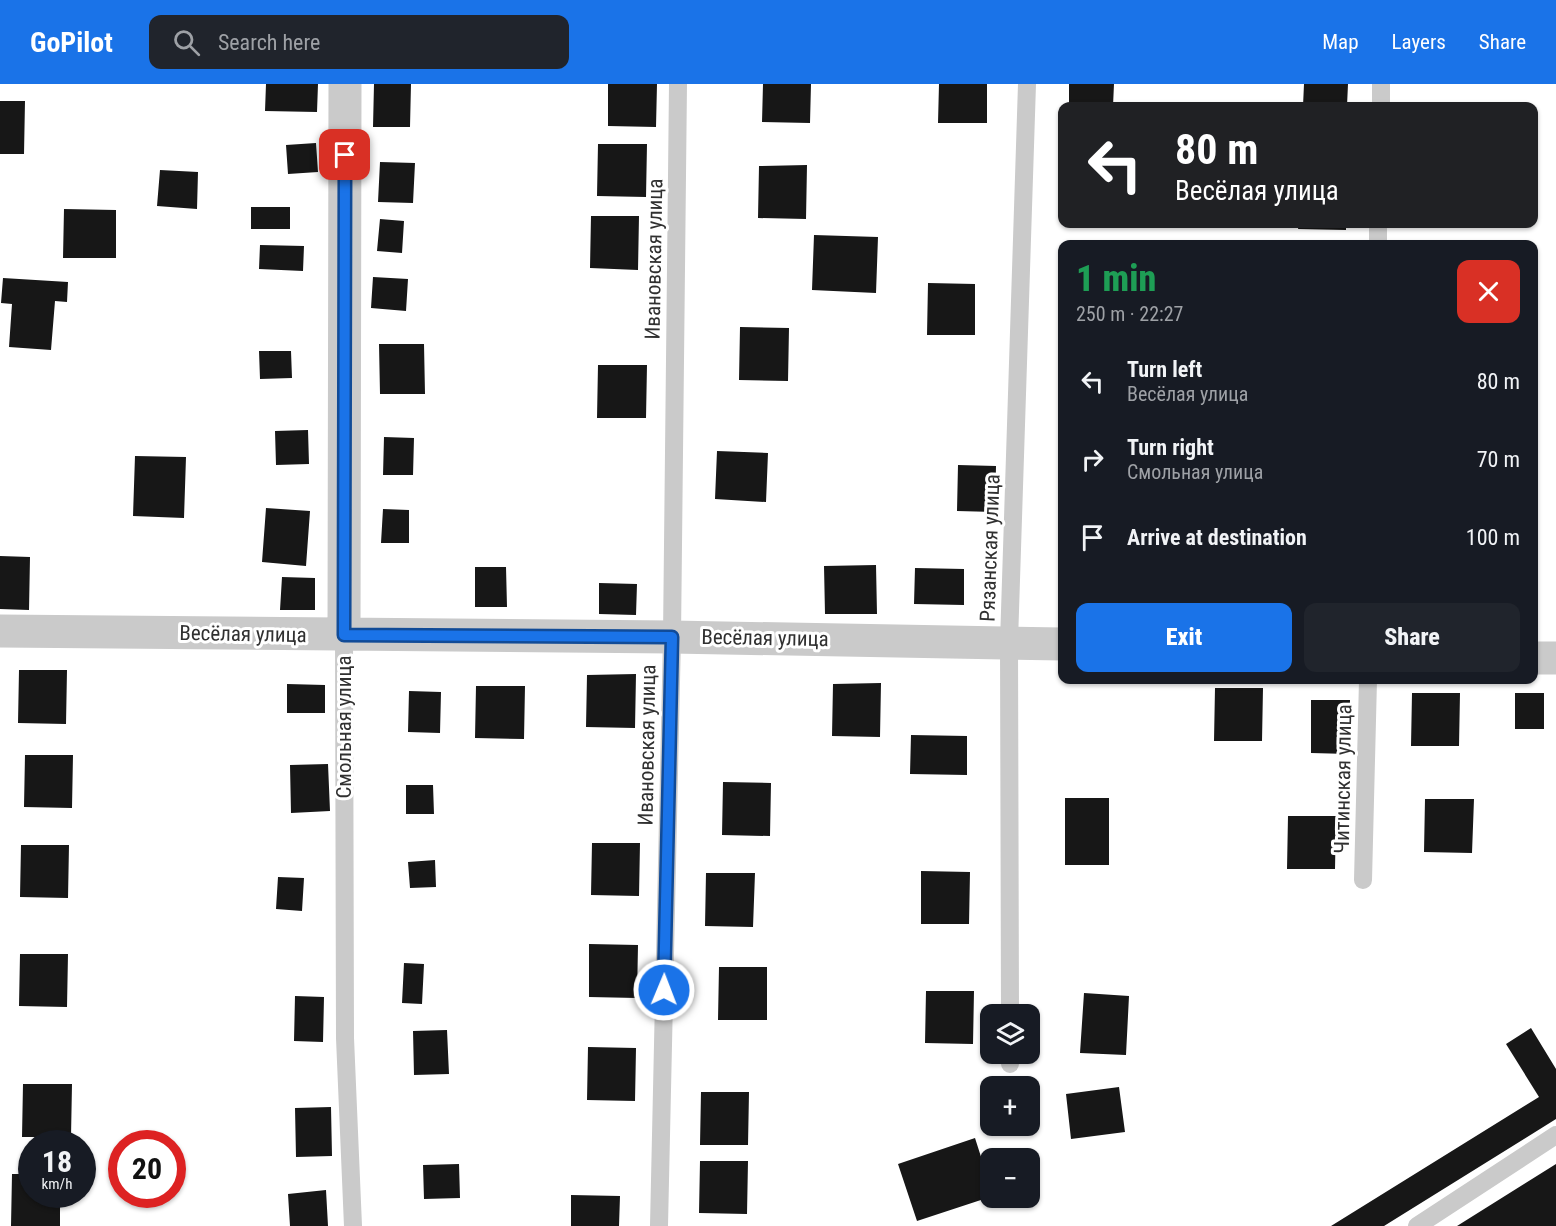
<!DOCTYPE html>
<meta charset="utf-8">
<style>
body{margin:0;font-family:"Roboto Condensed",sans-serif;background:#20242c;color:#f1f3f6;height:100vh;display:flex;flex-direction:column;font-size:22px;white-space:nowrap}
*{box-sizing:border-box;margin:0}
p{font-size:20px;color:#9ea1a6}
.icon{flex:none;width:33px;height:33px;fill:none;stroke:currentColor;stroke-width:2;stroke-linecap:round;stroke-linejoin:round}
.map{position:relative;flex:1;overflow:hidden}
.drawer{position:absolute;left:1058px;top:156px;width:480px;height:444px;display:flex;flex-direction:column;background:#171b24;border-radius:12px;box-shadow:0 2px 4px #0004}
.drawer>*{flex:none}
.hud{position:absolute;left:1058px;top:18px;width:480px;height:126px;border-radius:12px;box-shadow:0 2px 4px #0004;background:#202124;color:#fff;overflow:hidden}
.controls{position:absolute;left:980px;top:920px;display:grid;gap:12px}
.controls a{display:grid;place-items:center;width:60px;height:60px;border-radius:12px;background:#171b24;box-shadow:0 2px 4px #0004;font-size:30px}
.speed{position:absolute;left:18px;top:1046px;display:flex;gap:12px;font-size:30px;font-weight:700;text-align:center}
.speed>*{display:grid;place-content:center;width:78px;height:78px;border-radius:50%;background:#171b24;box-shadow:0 2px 4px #0004;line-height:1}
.speed small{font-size:15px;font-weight:400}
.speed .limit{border:9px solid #d22;background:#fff;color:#111}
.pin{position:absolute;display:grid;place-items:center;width:51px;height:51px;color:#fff;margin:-26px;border-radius:12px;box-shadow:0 3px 9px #0006}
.me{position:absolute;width:66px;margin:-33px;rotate:1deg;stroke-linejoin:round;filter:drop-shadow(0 0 4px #0008)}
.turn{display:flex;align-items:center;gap:21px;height:126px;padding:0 18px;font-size:27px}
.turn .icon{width:78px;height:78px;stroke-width:2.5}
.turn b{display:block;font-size:42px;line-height:51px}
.round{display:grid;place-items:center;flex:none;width:63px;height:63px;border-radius:12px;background:#20242c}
.overview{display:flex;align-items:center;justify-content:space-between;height:102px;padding:0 18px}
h1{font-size:36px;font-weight:800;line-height:45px;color:#1e9e55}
.button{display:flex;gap:12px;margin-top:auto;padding:12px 18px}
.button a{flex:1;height:69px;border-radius:12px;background:#1a73e8;color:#fff;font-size:24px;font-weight:800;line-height:69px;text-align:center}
.button a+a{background:#20242c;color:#f1f3f6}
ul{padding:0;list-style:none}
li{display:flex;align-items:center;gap:18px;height:78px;padding:0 18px}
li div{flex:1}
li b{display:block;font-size:22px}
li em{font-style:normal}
header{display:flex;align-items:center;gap:36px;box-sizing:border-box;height:84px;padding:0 30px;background:#1a73e8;color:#fff}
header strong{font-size:28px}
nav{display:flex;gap:33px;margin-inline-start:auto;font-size:21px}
.search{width:420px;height:54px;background:#20242c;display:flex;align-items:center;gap:15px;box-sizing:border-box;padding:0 21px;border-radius:12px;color:#9ea1a6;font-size:22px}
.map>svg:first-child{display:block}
</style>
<header>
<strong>GoPilot</strong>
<div class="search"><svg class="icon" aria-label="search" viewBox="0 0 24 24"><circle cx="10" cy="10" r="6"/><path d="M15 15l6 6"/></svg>Search here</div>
<nav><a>Map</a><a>Layers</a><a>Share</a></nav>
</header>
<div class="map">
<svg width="1556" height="1142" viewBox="0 0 1556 1142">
<rect width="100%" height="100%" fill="#fff"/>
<path fill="#171717" d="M266 0H318L317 28 265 27Z
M374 0H411L410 43H373Z
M608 0H657L656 43 608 42Z
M763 0H811L810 39 762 38Z
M939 0H987V39H938Z
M1069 0H1114L1113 22H1069Z
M1304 0H1348L1347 22H1303Z
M0 17H25L24 70H0Z
M316 59 318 88 288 90 286 61Z
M598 60H647L646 113 597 112Z
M380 78 415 79 413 119 378 118Z
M807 81 806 135 758 134 759 82Z
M160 86 198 88 197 125 157 122Z
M251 123H290V145H251Z
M64 125 116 126V174H63Z
M591 132H639L638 186 590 184Z
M380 135 404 137 402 169 377 167Z
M1299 140H1346V146L1298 145Z
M814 151 878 153 876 209 812 206Z
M1070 156H1109V160H1070Z
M260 161 304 162 303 187 259 185Z
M373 193 408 195 406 227 371 224Z
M3 194 68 198 67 218 55 217 51 266 9 263 12 220 1 219Z
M928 199 975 200V251H927Z
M740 243 789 244 788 297 739 296Z
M379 260H424L425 310H380Z
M259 267H291L292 294 260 295Z
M598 281H647L646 334H597Z
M308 346 309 380 276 381 275 347Z
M384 353 414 354 413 391H383Z
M717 367 768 369 766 418 715 415Z
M135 372 186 373 184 434 133 432Z
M958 381 996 382 995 428 957 427Z
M266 424 310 427 306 482 262 478Z
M383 425 409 426V459H381Z
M0 472 30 473 29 526 0 525Z
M876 481 877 530H825L824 482Z
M475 483H506L507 523H475Z
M915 484 964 485V521L914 520Z
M282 493 315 494V526H280Z
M599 499 637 500 636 531 599 530Z
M19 586H67L66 640 18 639Z
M636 590 635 644 586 643 587 591Z
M881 599 880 653 832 652 833 600Z
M287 600 325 601V629H287Z
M476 602H525L524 655 475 654Z
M1215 604H1263L1262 657H1214Z
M409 607 441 608 440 649 408 648Z
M1412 609H1460L1459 662H1411Z
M1515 609H1544V645H1515Z
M1311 616H1350L1349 670 1311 669Z
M911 651 967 652V691L910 690Z
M25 671H73L72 724 24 723Z
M328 680 330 727 291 729 290 681Z
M723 698 771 699 770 752 722 751Z
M406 701H433L434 730H406Z
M1065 714H1109V781H1065Z
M1425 715H1474L1472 769 1424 768Z
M1288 732H1336L1335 785H1287Z
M592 759H640L639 812 591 811Z
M21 761H69L68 814 20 813Z
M435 776 436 803 410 804 408 778Z
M921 787 970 788 969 840H921Z
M706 789H755L753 843 705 842Z
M278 793 304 794 302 827 276 825Z
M589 860 638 861 637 914 589 913Z
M20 870H68L67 923 19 922Z
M404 879 424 880 422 920 402 919Z
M719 883H767V936H718Z
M926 907H974L973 960 925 959Z
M1084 909 1129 912 1126 971 1080 969Z
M295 912 324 913 323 958 294 957Z
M1531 944 1556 985V1035L1384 1142H1331L1539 1013 1506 960Z
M447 946 449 990 414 991 413 947Z
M588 963 636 964 635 1017 587 1016Z
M23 1000H72L71 1053H22Z
M1119 1003 1125 1048 1071 1055 1066 1010Z
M701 1008H749L748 1061H700Z
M331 1023 332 1072 296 1073 295 1024Z
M975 1054 990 1101V1113L917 1137 898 1080Z
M700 1077H748L747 1130 699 1129Z
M459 1080 460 1114 424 1115 423 1081Z
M1556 1080V1142H1457Z
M12 1090H32V1110H60V1142H11Z
M326 1106 328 1142H290L288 1110Z
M571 1111 620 1112 619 1142H571Z"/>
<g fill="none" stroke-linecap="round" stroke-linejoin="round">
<path stroke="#cacaca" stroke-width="18" d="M1381 22V0
M1378 160V140
M344 551 345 954 353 1142
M1363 796 1368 596
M1010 930 1009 558 1027 0
M1010 969V980
M659 1142 672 553 678 0
M1417 1142 1556 1051"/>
<path stroke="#cacaca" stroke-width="33" d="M0 547 672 553 1062 560
M344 551 345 0
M1533 574H1556"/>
</g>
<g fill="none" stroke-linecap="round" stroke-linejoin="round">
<defs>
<path id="route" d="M345 71 344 551 672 553 664 906"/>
</defs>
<use href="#route" stroke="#114b97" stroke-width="15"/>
<use href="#route" stroke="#1a73e8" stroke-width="10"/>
</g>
<g text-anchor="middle" stroke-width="6" stroke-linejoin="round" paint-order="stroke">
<g font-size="21" fill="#303030" stroke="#fff">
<text transform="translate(654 175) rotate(-89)" y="7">Ивановская улица</text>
<text transform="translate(990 464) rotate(-88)" y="7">Рязанская улица</text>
<text transform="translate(243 550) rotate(1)" y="7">Весёлая улица</text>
<text transform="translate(765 554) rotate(1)" y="7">Весёлая улица</text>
<text transform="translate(344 643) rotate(-90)" y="7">Смольная улица</text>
<text transform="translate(647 661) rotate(-89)" y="7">Ивановская улица</text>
<text transform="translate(1343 695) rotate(-89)" y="7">Читинская улица</text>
</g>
</g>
</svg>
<div class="controls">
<a><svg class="icon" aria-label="layers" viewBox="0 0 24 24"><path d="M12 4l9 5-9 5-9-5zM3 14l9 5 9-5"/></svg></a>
<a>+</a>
<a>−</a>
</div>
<div class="speed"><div>18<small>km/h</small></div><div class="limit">20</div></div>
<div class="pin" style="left:345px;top:71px;background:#d93025"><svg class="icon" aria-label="arrive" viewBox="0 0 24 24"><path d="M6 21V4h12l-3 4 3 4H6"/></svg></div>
<svg class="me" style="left:664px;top:906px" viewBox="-20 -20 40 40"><circle r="17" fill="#1a73e8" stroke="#fff" stroke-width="3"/><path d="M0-11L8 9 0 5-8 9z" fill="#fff"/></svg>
<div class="hud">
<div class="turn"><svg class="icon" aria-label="left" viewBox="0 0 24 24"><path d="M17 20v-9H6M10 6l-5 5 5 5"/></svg><div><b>80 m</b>Весёлая улица</div></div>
</div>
<section class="drawer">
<div class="overview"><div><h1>1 min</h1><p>250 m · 22:27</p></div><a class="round" style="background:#d93025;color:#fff"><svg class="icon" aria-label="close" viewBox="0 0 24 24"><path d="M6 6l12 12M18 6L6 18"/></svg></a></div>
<ul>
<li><svg class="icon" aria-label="left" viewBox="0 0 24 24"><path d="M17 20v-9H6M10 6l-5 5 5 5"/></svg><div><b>Turn left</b><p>Весёлая улица</p></div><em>80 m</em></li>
<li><svg class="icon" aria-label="right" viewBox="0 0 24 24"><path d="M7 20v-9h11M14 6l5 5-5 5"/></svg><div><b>Turn right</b><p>Смольная улица</p></div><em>70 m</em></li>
<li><svg class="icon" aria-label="arrive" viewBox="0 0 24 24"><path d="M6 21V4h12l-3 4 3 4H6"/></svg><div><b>Arrive at destination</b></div><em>100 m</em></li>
</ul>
<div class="button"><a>Exit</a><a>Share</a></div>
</section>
</div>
